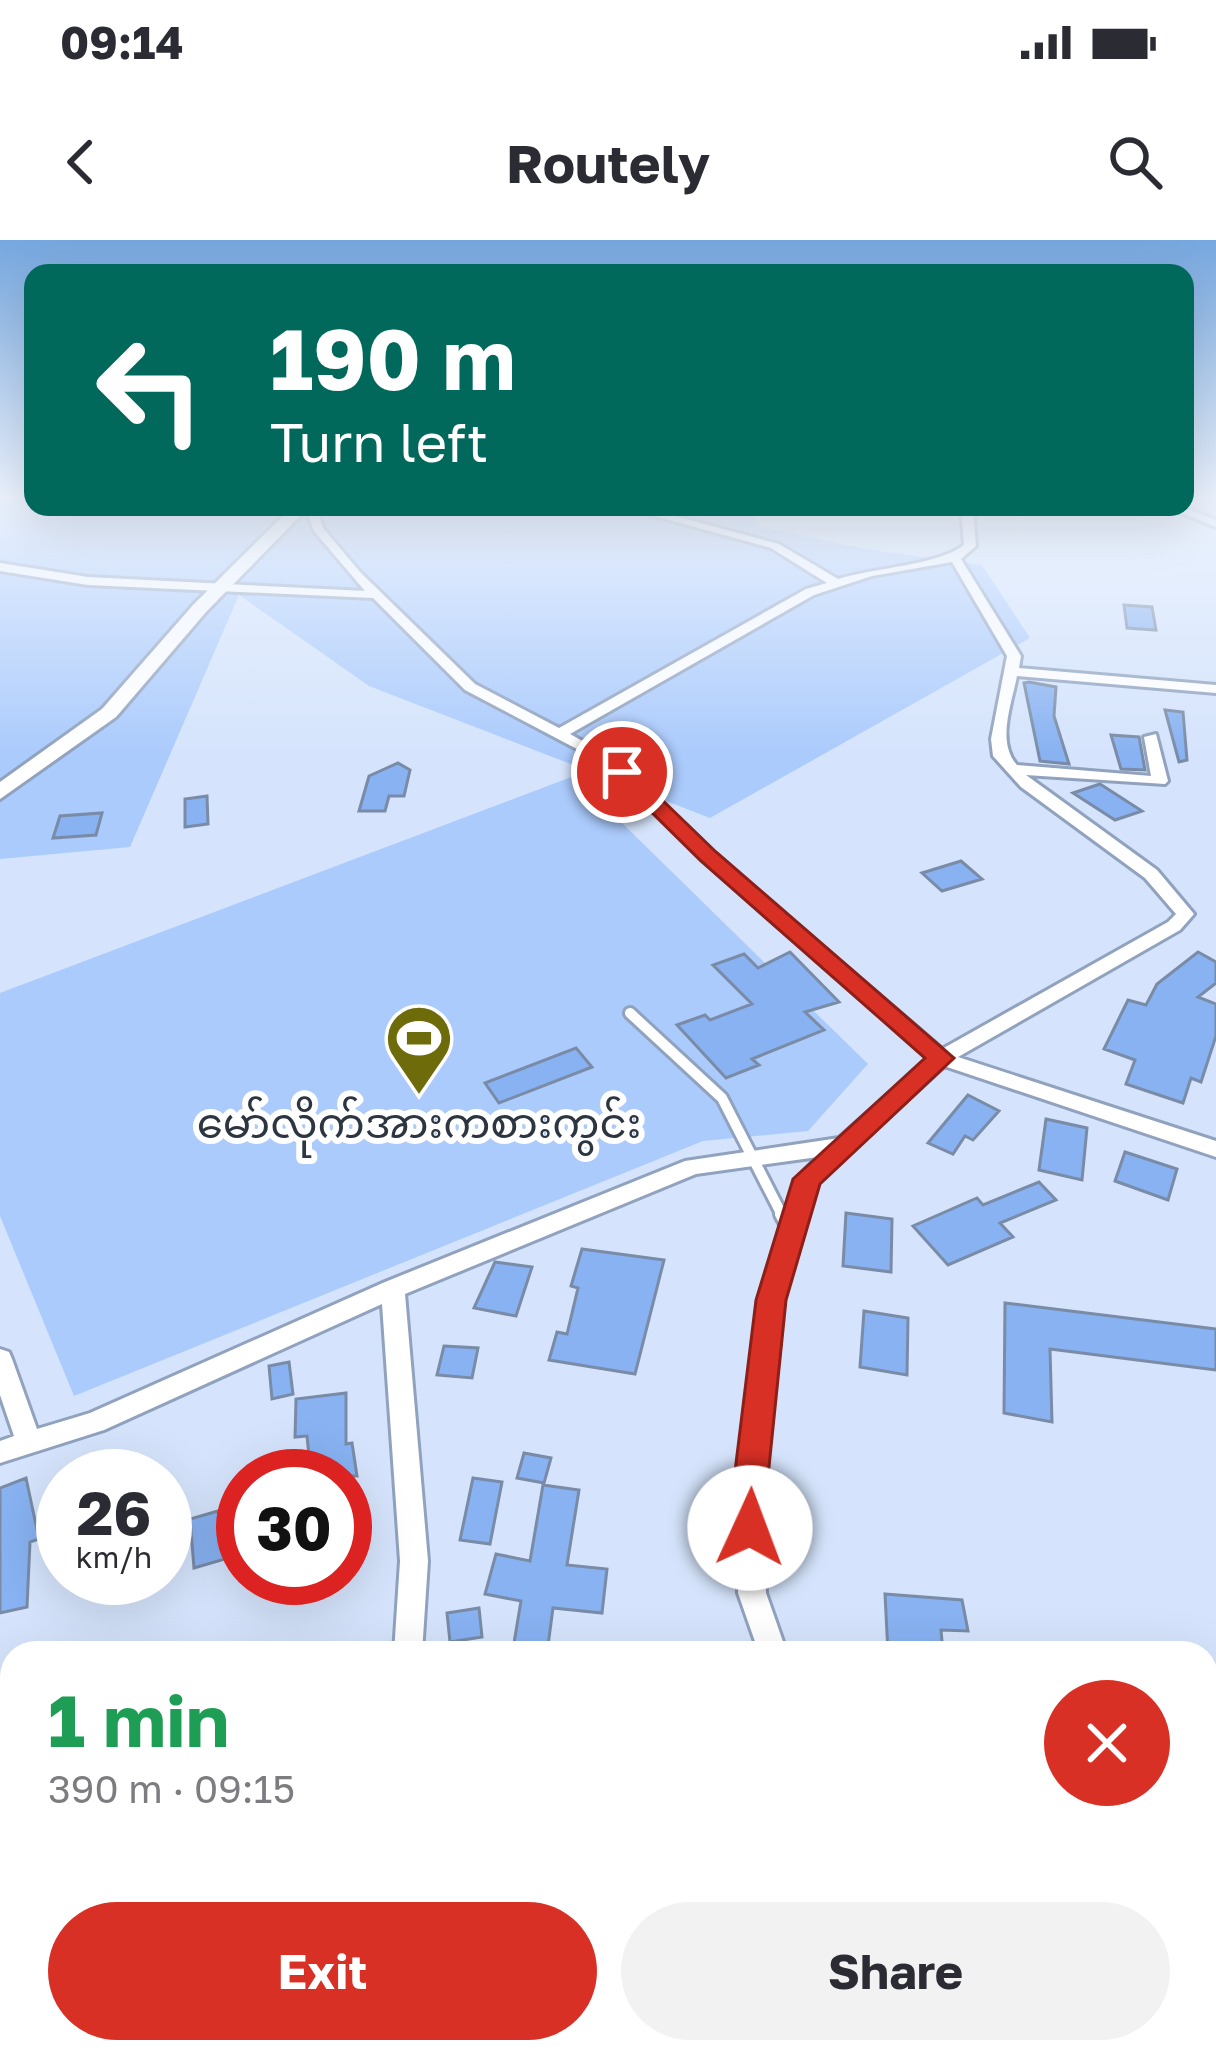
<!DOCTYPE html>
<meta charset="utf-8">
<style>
body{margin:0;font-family:"Golos Text","Noto Sans Myanmar",sans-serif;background:#f2f2f3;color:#2b2b33;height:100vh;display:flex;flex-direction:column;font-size:45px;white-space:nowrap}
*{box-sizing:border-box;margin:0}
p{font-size:39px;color:#7c7c81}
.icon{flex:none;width:66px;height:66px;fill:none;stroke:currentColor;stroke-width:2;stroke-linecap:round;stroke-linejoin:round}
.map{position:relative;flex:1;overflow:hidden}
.details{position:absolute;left:0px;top:1401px;width:1218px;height:423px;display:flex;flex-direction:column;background:#fff;border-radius:36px 36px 0 0;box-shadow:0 12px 48px #0002}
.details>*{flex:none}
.top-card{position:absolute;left:24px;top:24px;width:1170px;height:252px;border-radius:24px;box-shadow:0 12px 48px #0002;background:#00695c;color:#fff;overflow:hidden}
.speed{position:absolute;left:36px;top:1209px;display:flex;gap:24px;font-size:60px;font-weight:700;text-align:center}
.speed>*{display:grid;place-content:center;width:156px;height:156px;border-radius:50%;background:#fff;box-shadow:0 12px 48px #0002;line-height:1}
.speed small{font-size:30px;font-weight:400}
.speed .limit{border:18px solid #d22;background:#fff;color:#111}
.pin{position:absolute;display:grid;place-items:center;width:102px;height:102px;color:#fff;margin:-51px;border:6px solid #fff;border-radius:50%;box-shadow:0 3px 12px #0007}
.me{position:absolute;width:132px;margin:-66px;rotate:2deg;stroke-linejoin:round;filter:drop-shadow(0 0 9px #0008)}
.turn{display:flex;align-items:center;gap:42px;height:252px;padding:0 48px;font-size:54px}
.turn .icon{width:156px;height:156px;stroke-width:2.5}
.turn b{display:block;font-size:84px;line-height:102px}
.round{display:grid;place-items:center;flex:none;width:126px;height:126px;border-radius:63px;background:#f2f2f3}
.summary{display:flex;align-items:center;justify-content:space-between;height:204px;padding:0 48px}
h1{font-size:72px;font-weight:700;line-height:90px;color:#1e9e55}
.action{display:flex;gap:24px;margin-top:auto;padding:24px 48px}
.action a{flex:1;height:138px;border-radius:72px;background:#d93025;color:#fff;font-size:48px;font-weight:700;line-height:138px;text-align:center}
.action a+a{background:#f2f2f3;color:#2b2b33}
.status{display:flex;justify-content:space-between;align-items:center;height:84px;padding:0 60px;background:#fff;direction:ltr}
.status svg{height:33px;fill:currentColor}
header{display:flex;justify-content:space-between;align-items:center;height:156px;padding:0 48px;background:#fff;font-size:54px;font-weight:700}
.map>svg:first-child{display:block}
</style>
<div class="status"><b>09:14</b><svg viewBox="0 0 49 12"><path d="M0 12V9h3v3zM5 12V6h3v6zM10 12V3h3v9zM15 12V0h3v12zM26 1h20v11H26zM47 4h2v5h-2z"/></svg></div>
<header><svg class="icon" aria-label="back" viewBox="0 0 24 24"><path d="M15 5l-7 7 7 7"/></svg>Routely<svg class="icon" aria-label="search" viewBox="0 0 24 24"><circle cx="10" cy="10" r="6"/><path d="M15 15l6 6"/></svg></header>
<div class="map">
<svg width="1216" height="1822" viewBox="0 0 1216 1822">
<rect width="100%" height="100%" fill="#d5e4fc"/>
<path fill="#abcbfc" d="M0 259H33V267H755L758 286 865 309 982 325 1030 398 710 578 369 446 239 355 130 607 0 619Z
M574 536 868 824 808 891 703 901 74 1156 0 976V753Z"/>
<path fill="#88b2f2" stroke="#798ba6" stroke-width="3" d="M1124 365 1152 367 1156 390 1127 388Z
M1029 442 1056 447 1054 476 1069 524 1040 521 1024 443Z
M1165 470 1183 472 1187 520 1179 522Z
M1111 495 1139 497 1145 530 1121 529Z
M398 523 410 530 404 556H389L385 571H359L369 536Z
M1100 544 1142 571 1115 580 1073 553Z
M207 556 208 584 185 587V559Z
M102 573 96 595 53 598 60 576Z
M961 621 982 639 942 651 922 633Z
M790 712 839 762 805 772 824 790 752 819 759 825 726 838 677 785 705 775 710 780 752 764 713 725 744 714 758 728Z
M1198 712 1216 722V743L1198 757 1216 764V796L1201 842 1191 838 1183 863 1126 844 1135 820 1104 809 1128 760 1146 765 1157 744Z
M576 808 592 827 499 863 485 843Z
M968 855 999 871 973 900 965 896 953 914 928 903Z
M1046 879 1087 888 1082 940 1039 930Z
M1125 912 1177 929 1168 960 1115 941Z
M1039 942 1056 960 1000 983 1013 997 948 1025 913 986 977 958 983 965Z
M846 973 892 979 891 1032 843 1026Z
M582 1009 664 1020 635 1134 549 1120 557 1092 567 1094 578 1048 571 1046Z
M495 1022 532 1027 516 1076 474 1068Z
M1005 1063 1216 1089V1130L1050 1109 1052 1182 1004 1173Z
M864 1071 908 1078 907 1135 860 1127Z
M444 1106 478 1108 472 1138 437 1135Z
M289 1122 293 1154 272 1159 269 1126Z
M346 1153V1204L352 1203 357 1236H311L307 1196 295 1197 296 1159Z
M524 1213 551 1218 544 1243 517 1238Z
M26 1238 39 1299 30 1302 27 1367 0 1373V1248Z
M473 1238 502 1242 490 1304 460 1300Z
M543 1245 579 1250 567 1325 607 1329 602 1373 553 1368 547 1413 513 1409 521 1361 485 1354 496 1314 530 1321Z
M218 1271 225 1319 194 1328 190 1279Z
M885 1354 962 1360 968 1391 941 1390 943 1413H888Z
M479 1368 482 1397 450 1402 447 1373Z"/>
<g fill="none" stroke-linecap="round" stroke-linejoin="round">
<defs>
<path id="lane-far2" d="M630 773 722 858 783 977"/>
<path id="lane-far1" d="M781 974 789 989"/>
<path id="lane" d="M1206 1598 1216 1696"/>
<path id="street" d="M305 267H317L323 288 360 332 475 444 559 488 806 349 827 343 771 308 622 267H641L779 304 838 339C873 328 939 325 964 305L961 267H973L976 306 961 319 1021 416 1019 428 1216 445V453L1017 436C1012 463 996 502 1017 525L1151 536 1144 497 1156 494 1168 541 1165 544 1026 535 1157 630 1194 674 1180 690 958 817 1216 901V917L944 826 817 943 783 1060 762 1256 766 1353 787 1413H759L738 1353 736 1256 759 1060 796 939 818 917 696 934 405 1054 428 1321 422 1413H394L400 1321 382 1064 104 1190 0 1223V1201L14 1196 0 1155V1109L9 1112 12 1119 37 1189 90 1173 385 1042 685 921 839 898 929 818 702 620 616 535 596 519 465 450 373 358 88 345 0 331V323L88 337 365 351 314 291ZM952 322 1007 416 991 499 993 516 1021 547 1145 638 1176 674 1168 682 942 809C868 745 792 682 718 617 667 572 632 527 570 494L814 355 872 336Z
M1167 267H1183L1216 280V287Z
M12 1619V1651L0 1652V1620Z
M390 1812H424L425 1822H389Z
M970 1812H1007L1012 1822H974Z"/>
<path id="secondary" d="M292 267H309L206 372 116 477 0 559V542L102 469 194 364Z"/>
</defs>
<use href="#lane-far2" stroke="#90a2be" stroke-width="16"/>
<use href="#lane-far1" stroke="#90a2be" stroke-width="18"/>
<use href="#lane" stroke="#90a2be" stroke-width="21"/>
<use href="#street" stroke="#90a2be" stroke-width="6"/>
<use href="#secondary" stroke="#90a2be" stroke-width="6"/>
<use href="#lane-far2" stroke="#fff" stroke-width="10"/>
<use href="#lane-far1" stroke="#fff" stroke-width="12"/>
<use href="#lane" stroke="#fff" stroke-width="15"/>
<use href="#street" fill="#fff" fill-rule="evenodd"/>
<use href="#secondary" fill="#fff" fill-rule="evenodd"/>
</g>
<linearGradient id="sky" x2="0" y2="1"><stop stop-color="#76a7df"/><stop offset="0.5" stop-color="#ecf3fe"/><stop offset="1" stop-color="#ecf3fe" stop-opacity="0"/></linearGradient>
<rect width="1216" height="514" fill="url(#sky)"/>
<path fill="#d93025" stroke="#8d1f18" stroke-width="3" d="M615 528H629L716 612 954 818 820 944 786 1060 766 1256 767 1288 762 1300 750 1305 737 1300 732 1256 756 1060 793 939 925 818 701 621 615 536Z"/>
<defs>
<symbol id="stadium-pin" viewBox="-11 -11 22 30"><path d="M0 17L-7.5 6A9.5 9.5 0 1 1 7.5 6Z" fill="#6d6b0a" stroke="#fff"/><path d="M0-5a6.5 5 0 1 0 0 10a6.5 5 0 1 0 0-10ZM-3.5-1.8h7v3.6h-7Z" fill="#fff"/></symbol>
</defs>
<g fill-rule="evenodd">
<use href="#stadium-pin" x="381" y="760" width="76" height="104"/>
</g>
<g text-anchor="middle" stroke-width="12" stroke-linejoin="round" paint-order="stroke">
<g font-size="42" fill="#2d3540" stroke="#fff">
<text x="419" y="898">မော်လိုက်အားကစားကွင်း</text>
</g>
</g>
</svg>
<div class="speed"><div>26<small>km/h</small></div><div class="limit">30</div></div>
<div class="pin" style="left:622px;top:532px;background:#d93025"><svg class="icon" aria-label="arrive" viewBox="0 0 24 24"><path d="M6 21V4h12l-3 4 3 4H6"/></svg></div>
<svg class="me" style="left:750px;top:1288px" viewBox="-20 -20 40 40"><circle r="19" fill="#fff"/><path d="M0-13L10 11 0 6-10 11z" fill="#d93025"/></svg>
<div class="top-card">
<div class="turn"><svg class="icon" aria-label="left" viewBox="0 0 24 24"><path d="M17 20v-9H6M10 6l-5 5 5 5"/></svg><div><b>190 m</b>Turn left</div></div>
</div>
<section class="details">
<div class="summary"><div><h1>1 min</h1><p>390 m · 09:15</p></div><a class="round" style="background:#d93025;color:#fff"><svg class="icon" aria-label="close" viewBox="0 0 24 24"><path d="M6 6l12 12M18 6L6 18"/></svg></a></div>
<div class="action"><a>Exit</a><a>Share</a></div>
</section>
</div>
